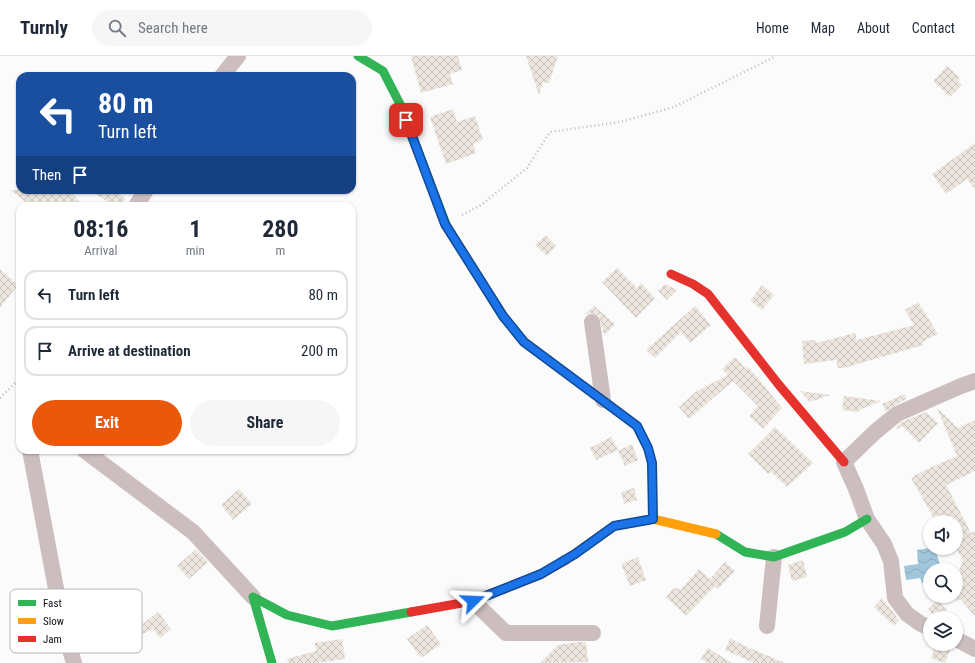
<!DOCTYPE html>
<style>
body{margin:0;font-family:"Roboto Condensed",sans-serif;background:#f6f6f7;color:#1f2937;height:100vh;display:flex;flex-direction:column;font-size:15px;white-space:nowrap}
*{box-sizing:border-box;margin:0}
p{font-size:13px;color:#747a83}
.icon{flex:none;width:22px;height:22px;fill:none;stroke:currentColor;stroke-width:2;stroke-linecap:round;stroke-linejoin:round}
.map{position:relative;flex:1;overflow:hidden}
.details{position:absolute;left:16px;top:146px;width:340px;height:252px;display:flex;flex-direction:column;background:#fff;border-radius:12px;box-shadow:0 1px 3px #0004}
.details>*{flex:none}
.hud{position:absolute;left:16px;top:16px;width:340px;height:122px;border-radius:12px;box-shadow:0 1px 3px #0004;background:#1a4fa0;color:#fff;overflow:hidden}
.tools{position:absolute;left:923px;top:459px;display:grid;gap:8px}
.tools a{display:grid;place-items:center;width:40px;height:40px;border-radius:50%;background:#fff;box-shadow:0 1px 3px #0004;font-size:20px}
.pin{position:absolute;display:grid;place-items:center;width:34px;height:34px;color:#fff;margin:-17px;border-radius:8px;box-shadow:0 2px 6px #0006}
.me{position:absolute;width:44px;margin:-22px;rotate:69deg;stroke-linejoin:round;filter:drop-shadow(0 0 3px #0008)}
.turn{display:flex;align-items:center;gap:14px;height:84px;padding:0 16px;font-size:18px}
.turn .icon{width:52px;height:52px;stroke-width:2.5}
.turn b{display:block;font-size:28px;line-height:34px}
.then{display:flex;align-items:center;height:38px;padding:0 16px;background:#0003;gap:8px;font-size:15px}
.eta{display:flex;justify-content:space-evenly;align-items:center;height:68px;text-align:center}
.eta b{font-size:24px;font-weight:700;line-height:28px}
.button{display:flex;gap:8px;margin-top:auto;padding:8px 16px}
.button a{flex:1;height:46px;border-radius:24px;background:#ea580c;color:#fff;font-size:16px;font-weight:700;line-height:46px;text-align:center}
.button a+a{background:#f6f6f7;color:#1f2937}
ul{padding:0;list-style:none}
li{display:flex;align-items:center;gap:12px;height:50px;margin:0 8px 6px;padding:0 8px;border:2px solid #e0e1e3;border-radius:12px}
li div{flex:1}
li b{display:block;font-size:15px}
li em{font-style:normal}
header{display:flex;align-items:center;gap:24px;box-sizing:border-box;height:56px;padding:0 20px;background:#fff;border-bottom:1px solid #e0e1e3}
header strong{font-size:19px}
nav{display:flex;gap:22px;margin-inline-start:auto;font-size:14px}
.search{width:280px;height:36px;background:#f6f6f7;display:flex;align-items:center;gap:10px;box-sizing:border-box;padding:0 14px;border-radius:22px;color:#747a83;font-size:15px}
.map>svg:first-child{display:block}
</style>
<header>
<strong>Turnly</strong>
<div class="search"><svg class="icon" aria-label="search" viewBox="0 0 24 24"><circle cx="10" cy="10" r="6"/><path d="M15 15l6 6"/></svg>Search here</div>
<nav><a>Home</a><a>Map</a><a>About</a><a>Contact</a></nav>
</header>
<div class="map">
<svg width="975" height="607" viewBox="0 0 975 607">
<defs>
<pattern id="water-waves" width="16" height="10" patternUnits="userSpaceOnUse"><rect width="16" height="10" fill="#a1c6dc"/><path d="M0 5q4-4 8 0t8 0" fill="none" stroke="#8aa9bc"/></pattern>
<pattern id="building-cross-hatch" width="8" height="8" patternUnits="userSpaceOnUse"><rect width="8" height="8" fill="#ece6df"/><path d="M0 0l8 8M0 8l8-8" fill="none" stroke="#c9c4be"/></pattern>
</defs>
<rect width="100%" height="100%" fill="#fbfbfb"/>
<path fill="url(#water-waves)" d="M930 492H935L941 512 930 514V523L922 527 920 522 906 524 904 510 918 508 917 494Z"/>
<path fill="url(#building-cross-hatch)" d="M411 0H458L462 14 450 18 453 28 421 37Z
M526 0H558L549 27 543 26 539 39Z
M947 10 960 22 958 25 962 29 950 41 933 25Z
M453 53 457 66 475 60 483 84 473 88 476 97 446 108 430 61Z
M975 87V134L967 123 946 138 932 118Z
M10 134H70L83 150H31Z
M91 134H114L126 143 120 150H113Z
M546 179 556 190 547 200 535 189Z
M617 212 637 232 641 227 655 242 636 262 602 226Z
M0 213 18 229 0 252Z
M665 228 677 234 667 244 658 235Z
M762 229 774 239 762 254 750 245Z
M918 246 938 278 922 286 923 289 844 312H838L836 304 804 308 802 285 816 284V287L855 277 857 284 914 269 905 254Z
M594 250 615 268 606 278 603 276 599 260 591 257 584 259Z
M695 250 711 269 690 287 681 276 655 302 646 294Z
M735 301 746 313 748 311 757 321 782 352 763 373 749 360 758 350 733 325 689 363 679 351 697 335 728 319 722 313Z
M800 335 830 339 810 346Z
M905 338 906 343 886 355 882 348Z
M844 340 881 345 859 354V356L842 354Z
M937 352 958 372 975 364V415L946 429 971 477 975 475V560L960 543 956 546V522L963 505 956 492V466H936L911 422 927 413 957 400Z
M926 356 938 367 919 387 902 370 897 374 896 371 902 366Z
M775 371 813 407 787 431 771 416 768 418 748 398Z
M611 381 618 394 596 404 590 392Z
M632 388 638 404 625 410 618 395Z
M634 432 637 444 624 448 621 436Z
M239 433 252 448 233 464 221 449Z
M196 493 208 506 189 523 177 510Z
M638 501 646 524 630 530 621 508Z
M803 504 807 521 792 525 788 509Z
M725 506 735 515 718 533 715 530 686 560 666 541 674 532 681 533 699 513 710 523Z
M882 542 899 564 894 570 874 551Z
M937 544 947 554 939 562H936L928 553Z
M158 556 171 573 160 582 153 573 133 583 130 578Z
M427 569 441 588 421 602 407 583Z
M730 582 745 590 785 607H754L725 594Z
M342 583 345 603 316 607H288L287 603 316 595 315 587Z
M579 586H586L588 606 540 607 558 589Z
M936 588H948L951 591 945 607 931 602Z
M708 592 732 607H708L701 603Z"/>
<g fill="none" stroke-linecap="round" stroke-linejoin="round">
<path stroke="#c2baba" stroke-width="2.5" stroke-dasharray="1 3" stroke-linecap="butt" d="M462 159 481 149 527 112 550 76 620 66 674 51 776 0
M0 342 20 322"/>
<path stroke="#ccbdbe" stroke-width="16" d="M222 20 238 0
M136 150 146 134
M592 266 603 344
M30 394 63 570 74 607
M84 394 193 476 253 541
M473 545 506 577H593
M767 570 774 501
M930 572 921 568 907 558 895 542 891 505 884 488 867 463 856 433 844 406 875 376 897 358 961 330 975 325
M956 583 975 593"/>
<path stroke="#30b455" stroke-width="9" d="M358 0 383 15 401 50 447 171
M716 478 745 496 774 501 845 476 867 463
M272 607 253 541 287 559 332 570 411 556"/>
<path stroke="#ff9f0a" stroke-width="9" d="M447 171 503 260 524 286 637 370 648 392 652 407 653 463
M566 504 614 470 653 463 716 478"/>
<path stroke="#e5322d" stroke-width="9" d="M671 218 693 228 708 238 779 329 844 406
M411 556 473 545 541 518 566 504"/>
</g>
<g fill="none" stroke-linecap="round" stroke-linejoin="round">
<defs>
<path id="route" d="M406 64 445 168 503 260 524 286 637 370 648 392 652 407 653 463 614 470 575 498 541 518 473 545"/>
</defs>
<use href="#route" stroke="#114b97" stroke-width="10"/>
<use href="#route" stroke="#1a73e8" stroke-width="7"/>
</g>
<rect x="10" y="533" width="132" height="64" rx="6" fill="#fff" stroke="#b8b6b9" stroke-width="1"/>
<rect x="18" y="544" width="18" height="6" fill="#30b455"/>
<rect x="18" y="562" width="18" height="6" fill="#ff9f0a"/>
<rect x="18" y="580" width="18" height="6" fill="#e5322d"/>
<g font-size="11" fill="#110c15">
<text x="43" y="551">Fast</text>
<text x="43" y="569">Slow</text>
<text x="43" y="587">Jam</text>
</g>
</svg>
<div class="tools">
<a><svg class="icon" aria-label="sound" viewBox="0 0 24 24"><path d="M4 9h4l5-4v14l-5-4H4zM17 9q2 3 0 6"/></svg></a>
<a><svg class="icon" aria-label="search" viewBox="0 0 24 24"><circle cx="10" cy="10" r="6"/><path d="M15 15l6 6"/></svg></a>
<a><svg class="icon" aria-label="layers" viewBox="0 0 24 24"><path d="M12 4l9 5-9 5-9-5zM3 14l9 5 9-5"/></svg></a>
</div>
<div class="pin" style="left:406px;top:64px;background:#d93025"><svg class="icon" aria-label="arrive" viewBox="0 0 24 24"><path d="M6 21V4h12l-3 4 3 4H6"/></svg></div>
<svg class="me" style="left:473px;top:545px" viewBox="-20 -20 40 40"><path d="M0-17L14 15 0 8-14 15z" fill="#1a73e8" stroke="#fff" stroke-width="4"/></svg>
<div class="hud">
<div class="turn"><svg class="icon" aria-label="left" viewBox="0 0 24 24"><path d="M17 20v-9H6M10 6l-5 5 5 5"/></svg><div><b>80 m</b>Turn left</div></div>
<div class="then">Then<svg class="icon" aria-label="arrive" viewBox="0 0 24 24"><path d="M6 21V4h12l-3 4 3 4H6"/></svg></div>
</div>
<section class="details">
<div class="eta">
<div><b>08:16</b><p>Arrival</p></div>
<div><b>1</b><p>min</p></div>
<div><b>280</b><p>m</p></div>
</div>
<ul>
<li><svg class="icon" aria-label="left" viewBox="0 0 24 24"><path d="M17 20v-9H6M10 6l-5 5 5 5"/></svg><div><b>Turn left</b></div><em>80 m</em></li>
<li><svg class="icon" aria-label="arrive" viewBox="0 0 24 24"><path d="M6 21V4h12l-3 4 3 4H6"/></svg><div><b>Arrive at destination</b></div><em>200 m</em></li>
</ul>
<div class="button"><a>Exit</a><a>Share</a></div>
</section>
</div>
